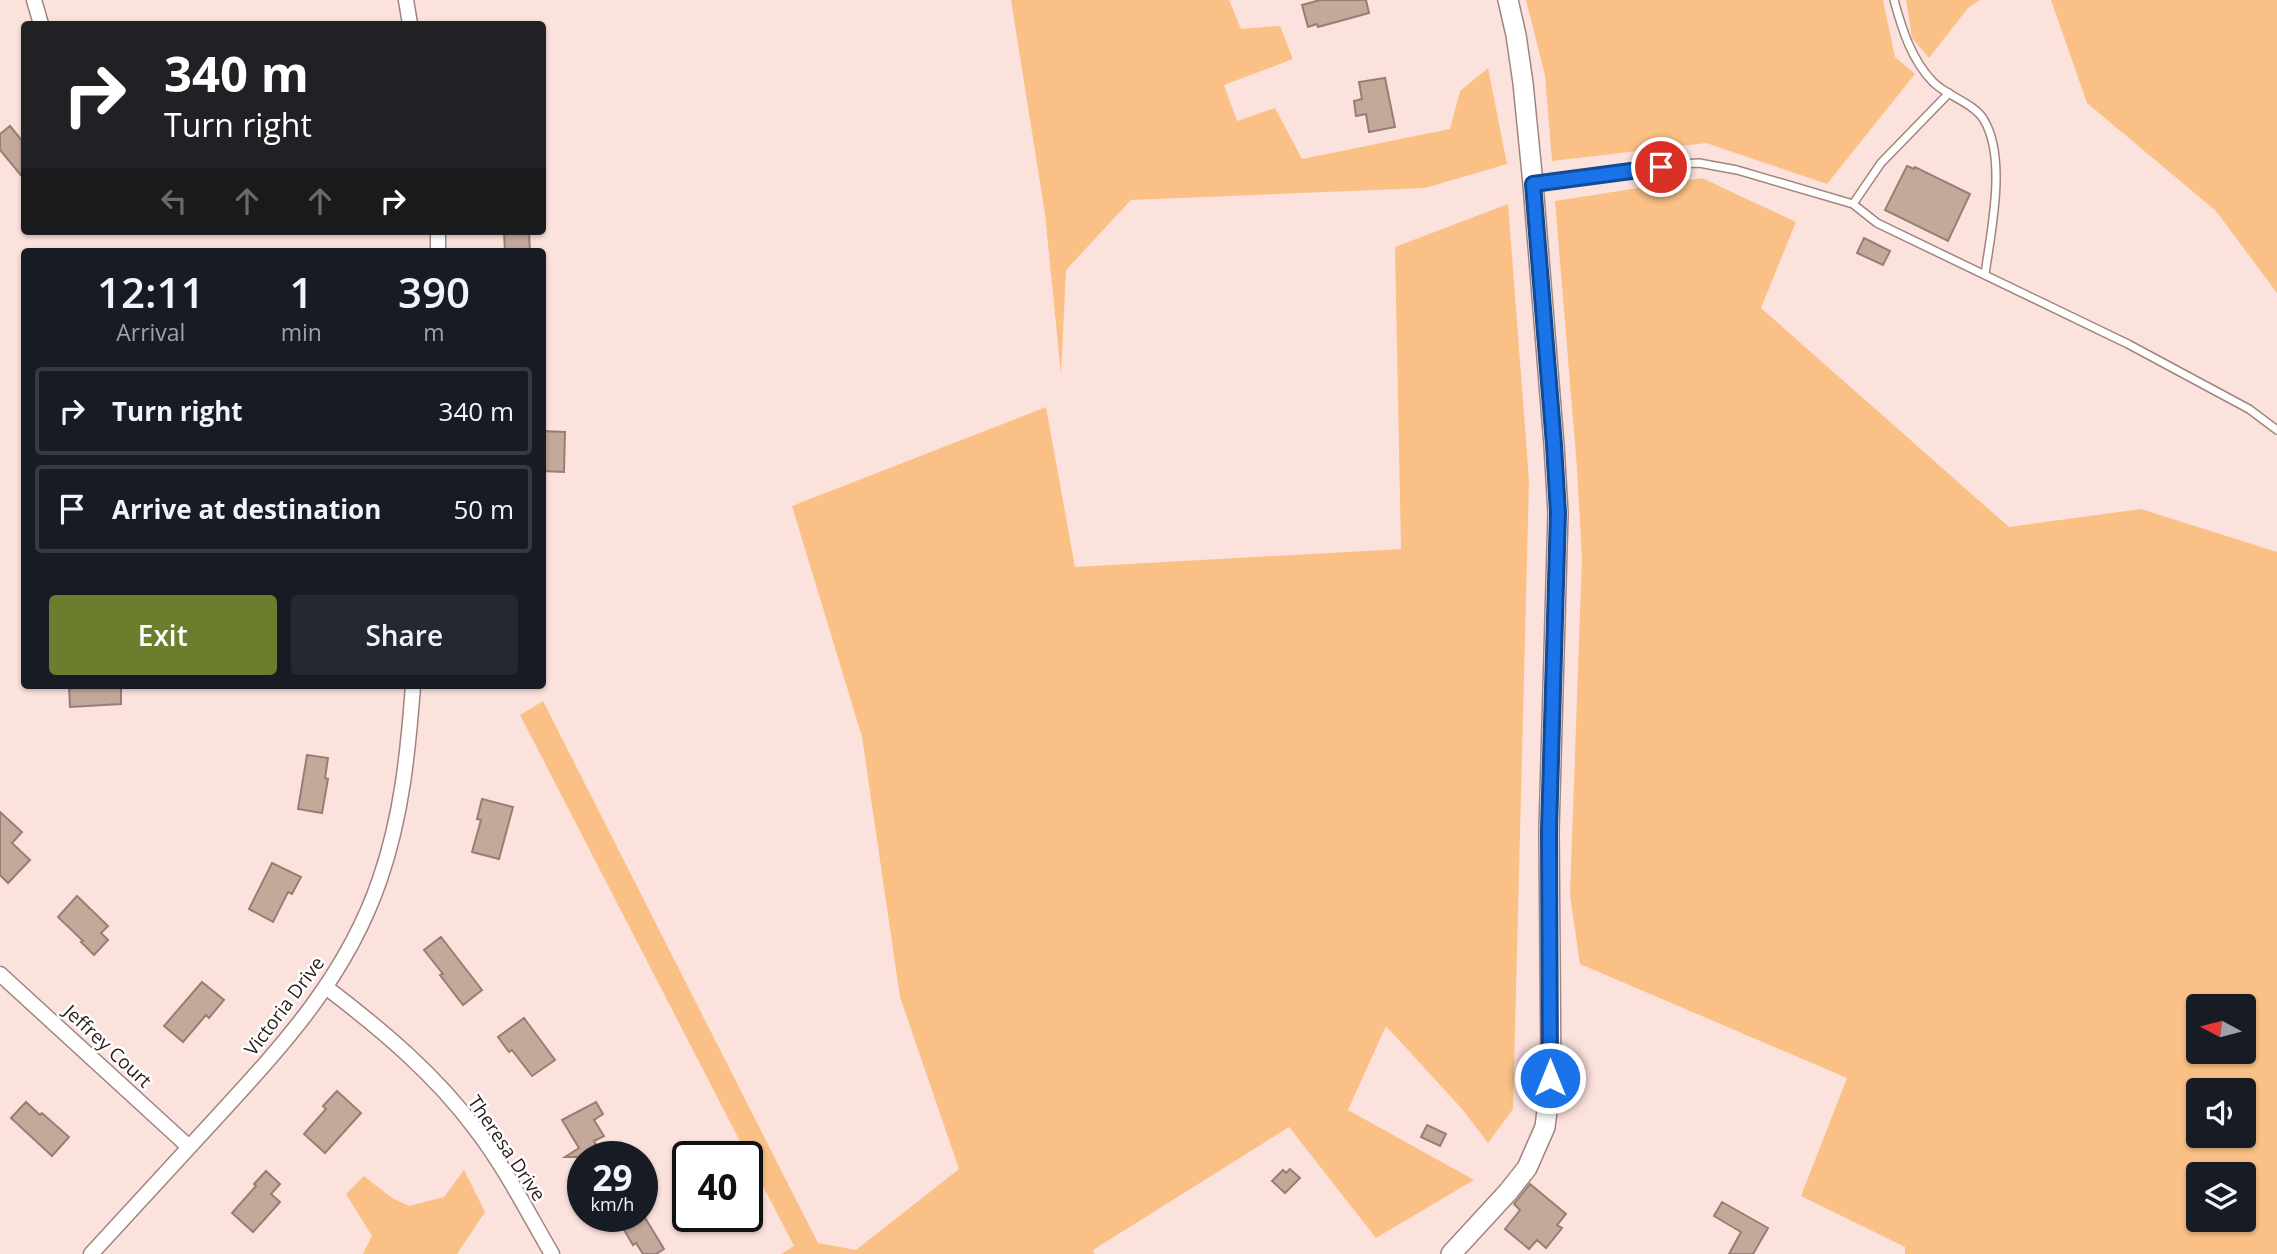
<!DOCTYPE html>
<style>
body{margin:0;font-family:"Open Sans",sans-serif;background:#242831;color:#f1f3f6;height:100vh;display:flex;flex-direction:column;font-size:26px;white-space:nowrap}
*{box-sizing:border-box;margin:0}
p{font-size:23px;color:#9ea1a6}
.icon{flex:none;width:38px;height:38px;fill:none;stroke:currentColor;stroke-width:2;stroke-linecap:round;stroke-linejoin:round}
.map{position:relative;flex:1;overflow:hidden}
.drawer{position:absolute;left:21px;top:248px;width:525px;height:441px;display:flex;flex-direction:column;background:#171b24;border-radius:7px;box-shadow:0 2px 5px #0004}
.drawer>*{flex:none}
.top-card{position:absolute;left:21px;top:21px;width:525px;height:214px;border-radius:7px;box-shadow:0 2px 5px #0004;background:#202124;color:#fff;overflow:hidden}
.needle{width:46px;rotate:277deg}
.buttons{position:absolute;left:2186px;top:994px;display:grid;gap:14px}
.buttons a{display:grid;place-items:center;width:70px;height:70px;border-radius:7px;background:#171b24;box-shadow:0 2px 5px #0004;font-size:35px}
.speed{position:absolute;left:567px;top:1141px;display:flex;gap:14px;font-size:35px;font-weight:700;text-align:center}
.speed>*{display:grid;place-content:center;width:91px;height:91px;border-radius:50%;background:#171b24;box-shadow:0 2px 5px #0004;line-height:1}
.speed small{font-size:18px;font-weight:400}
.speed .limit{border:4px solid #111;border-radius:10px;background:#fff;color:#111}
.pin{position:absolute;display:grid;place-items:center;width:60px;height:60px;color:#fff;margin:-30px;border:4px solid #fff;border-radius:50%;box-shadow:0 2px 7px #0007}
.me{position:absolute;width:77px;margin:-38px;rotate:0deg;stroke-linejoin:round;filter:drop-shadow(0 0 5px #0008)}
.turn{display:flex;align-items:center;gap:24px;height:147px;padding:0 28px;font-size:32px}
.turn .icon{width:91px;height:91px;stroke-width:2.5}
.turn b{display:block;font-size:49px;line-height:60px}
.lanes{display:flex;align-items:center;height:66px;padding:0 28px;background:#0003;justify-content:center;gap:35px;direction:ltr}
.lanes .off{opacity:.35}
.eta{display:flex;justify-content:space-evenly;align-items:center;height:119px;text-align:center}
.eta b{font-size:42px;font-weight:600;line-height:49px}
.cta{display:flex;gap:14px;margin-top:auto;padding:14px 28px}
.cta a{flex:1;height:80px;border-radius:7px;background:#6c7e2e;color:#fff;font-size:28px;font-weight:600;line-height:80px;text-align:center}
.cta a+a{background:#242831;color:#f1f3f6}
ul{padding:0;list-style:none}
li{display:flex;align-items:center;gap:21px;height:88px;margin:0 14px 10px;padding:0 14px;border:4px solid #363941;border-radius:7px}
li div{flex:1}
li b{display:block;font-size:26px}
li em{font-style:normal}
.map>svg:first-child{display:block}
</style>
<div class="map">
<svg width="2277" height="1254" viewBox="0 0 2277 1254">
<rect width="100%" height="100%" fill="#fce2dd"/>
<path fill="#fbc085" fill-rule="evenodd" d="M1011 0H1229L1241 29 1280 26 1293 59 1224 85 1237 121 1275 108 1302 159 1450 129 1460 91 1488 68 1507 164 1425 188 1131 200 1066 270 1061 374 1045 214Z
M1526 0H1883L1895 57 1915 74 1827 184 1706 143 1552 161 1545 75Z
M1906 0H1980L1968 8 1929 58 1912 38Z
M2051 0H2277V293L2216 211 2087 103Z
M1702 178 1796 222 1761 308 2009 527 2141 509 2277 552V1254H1905V1247L1801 1196 1847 1078 1580 964 1570 896 1582 558 1577 468 1555 201ZM2244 1006V1052H2198V1006ZM2244 1090V1136H2198V1090ZM2244 1174V1220H2198V1174Z
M1508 204 1529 480 1513 1109 1488 1143 1463 1110 1386 1026 1348 1110 1474 1180 1376 1238 1289 1127 1093 1250 1094 1254H781L794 1246 520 715 543 701 818 1243 856 1250 959 1169 900 997 862 737 792 506 1046 407 1075 567 1401 549 1395 247Z
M464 1170 485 1212 457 1254H363L372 1236 346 1194 364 1176 392 1198 409 1206 444 1197Z"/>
<path fill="#c4a99b" stroke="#987e72" stroke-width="2" d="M1320 0H1366L1369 13 1318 27 1317 24 1308 27 1302 5Z
M1385 78 1395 127 1369 132 1366 114 1356 116 1354 101 1362 99 1359 82Z
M10 126 24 143V179L0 150V134Z
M1907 166 1914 169 1915 167 1970 194 1948 241 1885 210Z
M504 231H529L530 252H505Z
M1864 238 1890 251 1883 265 1857 253Z
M542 431 565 432 564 472 542 471Z
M69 686H121V704L70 707Z
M307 755 328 758 325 778 328 779 322 813 298 809Z
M482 799 513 807 499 859 472 852 481 820 477 819Z
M0 812 22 832 12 843 30 860 8 883 0 875Z
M272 863 301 877 292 894 288 892 273 922 249 909Z
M77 896 108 926 101 933 108 940 94 955 81 942 83 941 58 917Z
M441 937 482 990 463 1005 440 975 443 974 424 950Z
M202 982 224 1000 209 1018 206 1015 183 1042 164 1026Z
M524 1018 555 1060 532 1076 512 1050 509 1052 498 1037Z
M337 1091 361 1113 325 1153 304 1134 326 1109 323 1106Z
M26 1102 40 1115 42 1113 69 1137 52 1156 11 1118Z
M596 1102 603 1114 594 1120 604 1136 594 1141 603 1157H565L579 1148 562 1120Z
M1427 1125 1446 1134 1440 1146 1421 1137Z
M1290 1169 1300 1178 1285 1193 1272 1181 1283 1170 1286 1173Z
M266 1171 280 1184 271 1194 280 1202 253 1232 232 1213 256 1186 254 1184Z
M1530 1184 1566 1214 1557 1225 1562 1228 1546 1248 1537 1240 1529 1249 1505 1229 1520 1210 1514 1204Z
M1722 1202 1768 1228 1753 1254H1729L1741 1232 1714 1216Z
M616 1216H644L664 1249 656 1254H643L636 1243 633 1245Z"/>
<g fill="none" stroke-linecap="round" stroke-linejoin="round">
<defs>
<path id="lane" d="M1894 0C1902 29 1911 59 1933 82 1947 96 1974 103 1984 120 2007 159 1991 231 1985 274
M1534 184 1680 164 1699 163 1737 170 1853 204 1877 223 2128 344 2249 409 2277 430
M1853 204 1881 163 1949 93"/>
<path id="street" d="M34 0 41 24
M406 0 410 24
M438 252V231
M0 974 189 1147
M327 988C382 1030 436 1075 477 1131 506 1169 528 1213 552 1254
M91 1254C133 1208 175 1163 217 1117 284 1044 347 976 380 879 402 815 408 752 413 686"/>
<path id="secondary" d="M1451 1254 1508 1192 1527 1168 1545 1127 1551 1078 1549 830 1558 513 1554 445 1533 184 1523 83 1516 35 1508 0"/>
</defs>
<use href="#lane" stroke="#a2847f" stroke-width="10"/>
<use href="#street" stroke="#a2847f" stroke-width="17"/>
<use href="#secondary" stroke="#a2847f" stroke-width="22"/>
<use href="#lane" stroke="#fff" stroke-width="7"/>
<use href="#street" stroke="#fff" stroke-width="14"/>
<use href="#secondary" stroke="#fff" stroke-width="19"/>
</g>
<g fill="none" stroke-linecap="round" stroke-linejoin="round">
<defs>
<path id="route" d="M1550 1078 1549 830 1558 513 1554 445 1533 184 1661 167"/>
</defs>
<use href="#route" stroke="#114b97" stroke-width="18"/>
<use href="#route" stroke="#1a73e8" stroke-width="12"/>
</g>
<g text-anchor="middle" stroke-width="5" stroke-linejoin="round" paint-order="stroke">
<g font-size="19" fill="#291d1b" stroke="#fff">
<text transform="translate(284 1006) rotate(-53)" y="7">Victoria Drive</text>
<text transform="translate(108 1046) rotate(43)" y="7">Jeffrey Court</text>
<text transform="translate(507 1148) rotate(56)" y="7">Theresa Drive</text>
</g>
</g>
</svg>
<div class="buttons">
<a><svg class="needle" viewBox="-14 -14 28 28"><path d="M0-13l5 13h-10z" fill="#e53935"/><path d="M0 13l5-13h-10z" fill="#9ea1a6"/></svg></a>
<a><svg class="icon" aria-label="sound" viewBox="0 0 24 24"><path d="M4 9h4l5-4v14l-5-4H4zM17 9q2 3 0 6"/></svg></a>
<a><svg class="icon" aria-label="layers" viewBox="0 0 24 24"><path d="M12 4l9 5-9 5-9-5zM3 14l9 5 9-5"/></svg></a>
</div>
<div class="speed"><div>29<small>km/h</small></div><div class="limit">40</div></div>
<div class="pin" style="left:1661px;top:167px;background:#d93025"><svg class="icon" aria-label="arrive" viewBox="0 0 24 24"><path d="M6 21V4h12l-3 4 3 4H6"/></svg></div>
<svg class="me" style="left:1550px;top:1078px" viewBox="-20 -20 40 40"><circle r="17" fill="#1a73e8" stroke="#fff" stroke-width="3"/><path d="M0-11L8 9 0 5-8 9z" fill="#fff"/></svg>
<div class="top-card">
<div class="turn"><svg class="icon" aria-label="right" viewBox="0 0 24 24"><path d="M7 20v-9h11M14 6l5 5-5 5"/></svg><div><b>340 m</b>Turn right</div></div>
<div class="lanes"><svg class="icon off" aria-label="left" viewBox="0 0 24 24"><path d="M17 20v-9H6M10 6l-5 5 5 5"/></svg><svg class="icon off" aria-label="ahead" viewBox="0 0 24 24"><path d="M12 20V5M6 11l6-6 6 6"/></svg><svg class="icon off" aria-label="ahead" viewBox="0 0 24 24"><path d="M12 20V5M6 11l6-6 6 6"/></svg><svg class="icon" aria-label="right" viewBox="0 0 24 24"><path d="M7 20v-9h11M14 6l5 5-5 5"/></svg></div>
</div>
<section class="drawer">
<div class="eta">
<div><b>12:11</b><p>Arrival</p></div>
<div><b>1</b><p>min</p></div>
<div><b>390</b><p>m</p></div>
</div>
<ul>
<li><svg class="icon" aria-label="right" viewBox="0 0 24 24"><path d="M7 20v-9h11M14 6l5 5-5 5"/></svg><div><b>Turn right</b></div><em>340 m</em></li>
<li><svg class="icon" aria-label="arrive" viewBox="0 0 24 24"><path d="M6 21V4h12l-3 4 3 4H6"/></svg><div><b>Arrive at destination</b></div><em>50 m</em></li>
</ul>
<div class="cta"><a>Exit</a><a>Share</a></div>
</section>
</div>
